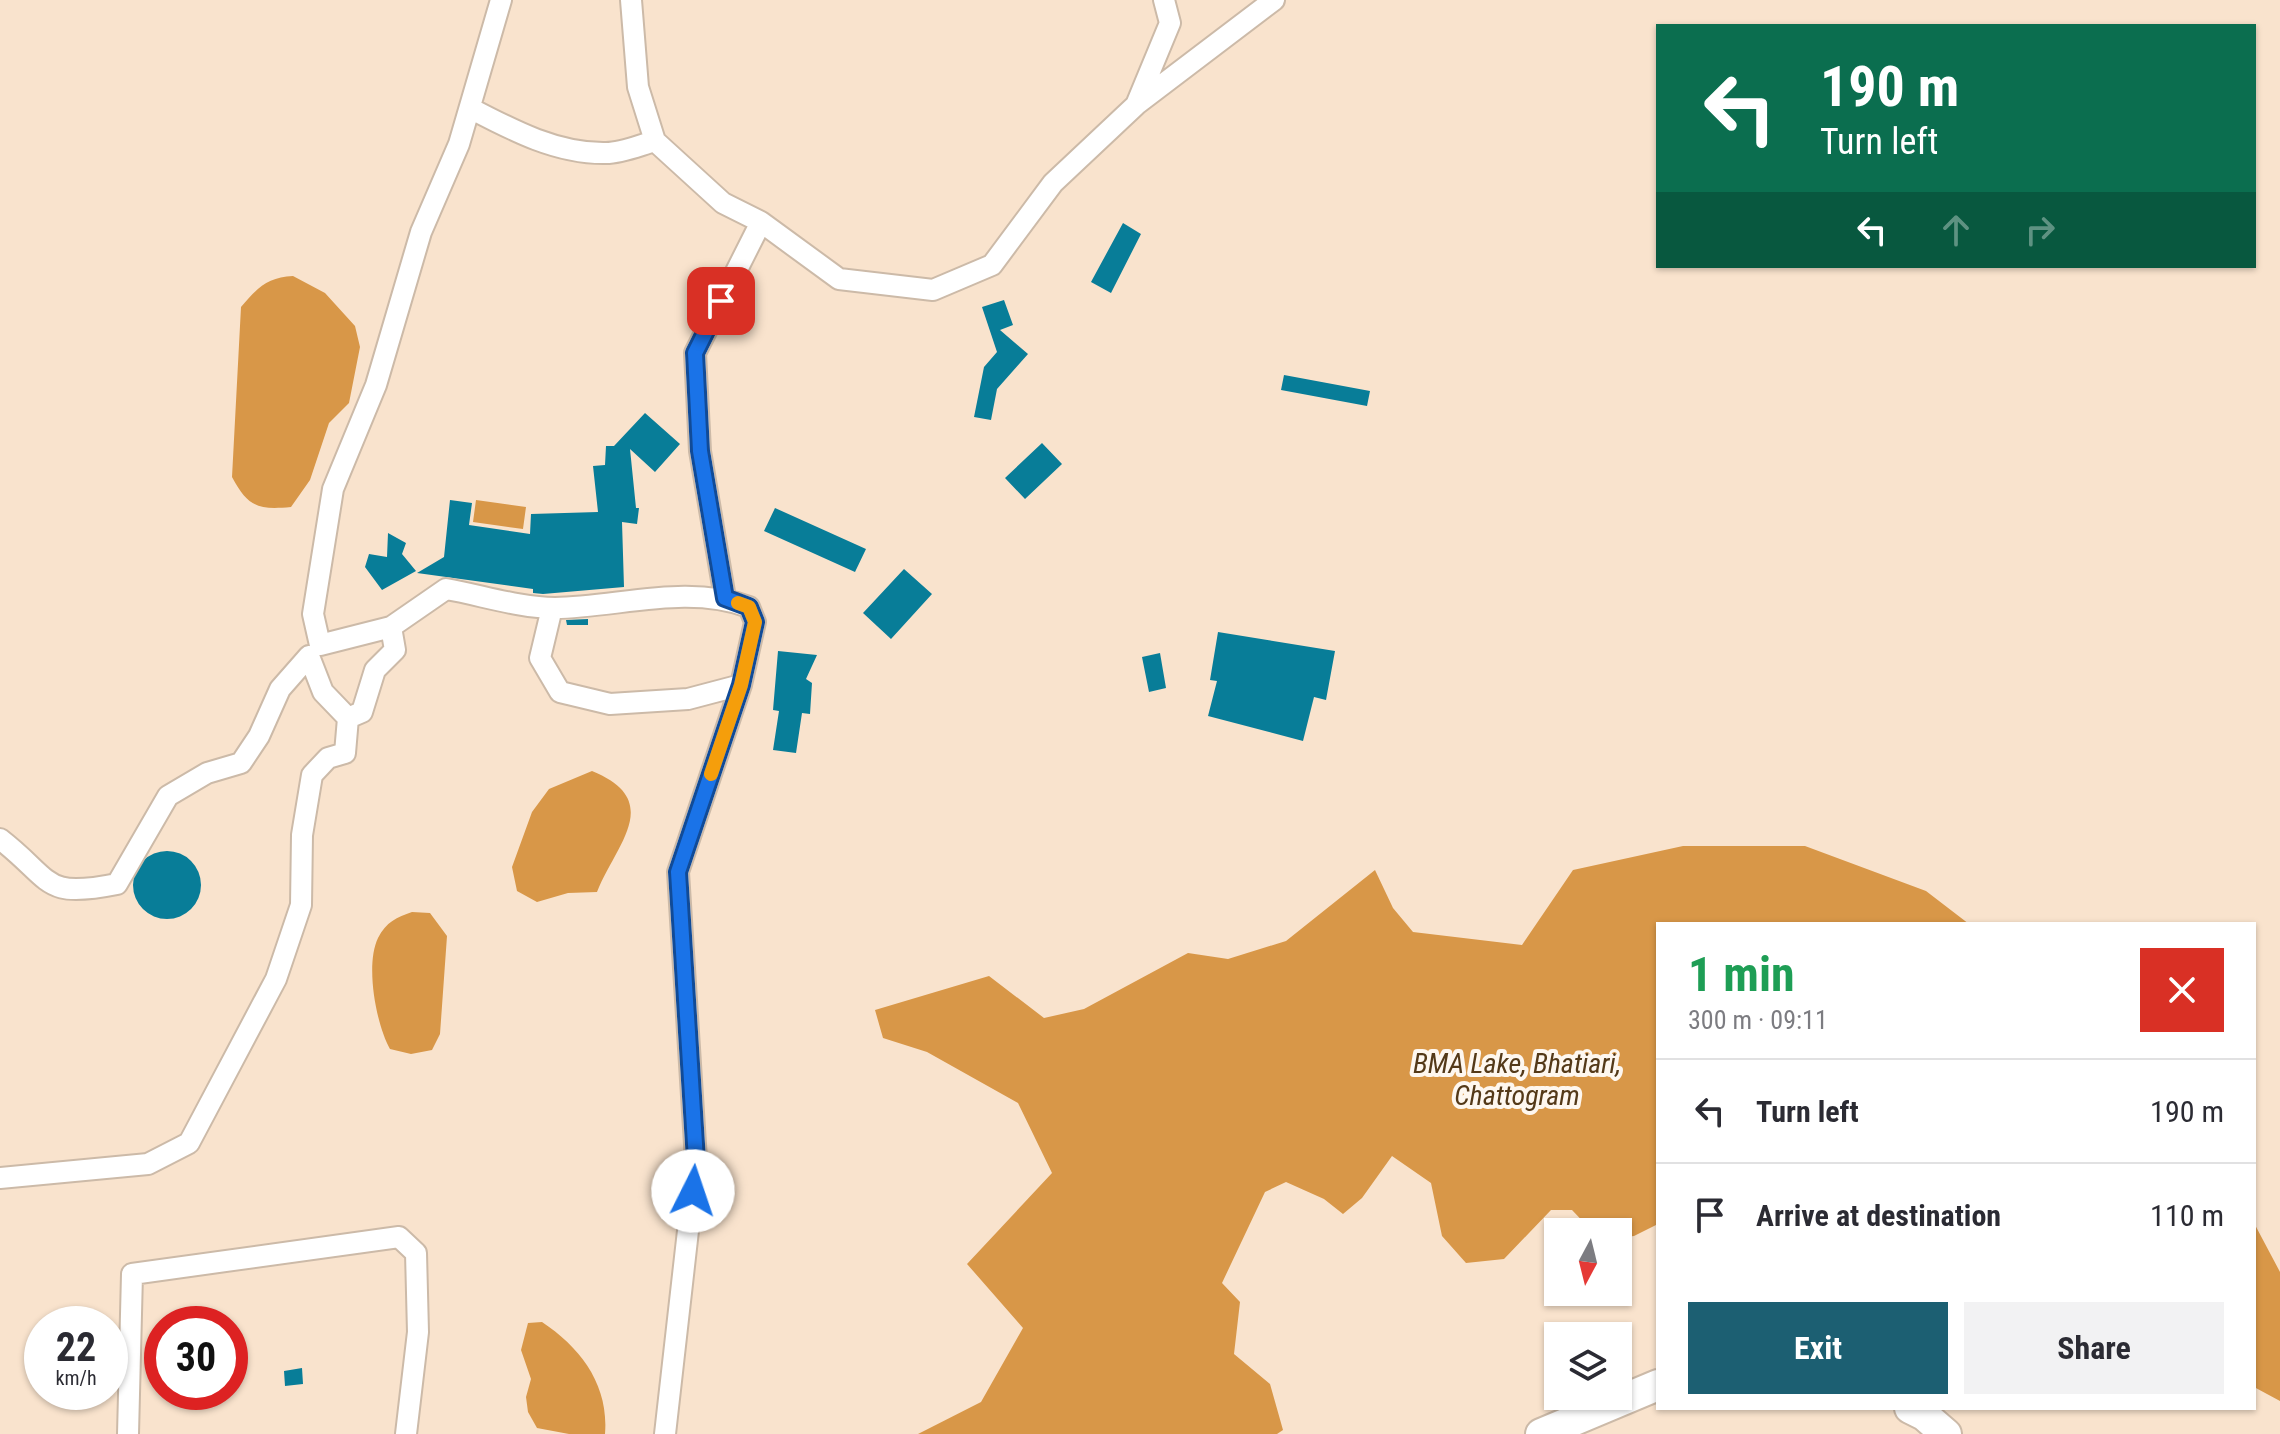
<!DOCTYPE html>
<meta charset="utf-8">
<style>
body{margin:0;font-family:"Roboto Condensed",sans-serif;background:#f2f2f3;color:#2b2b33;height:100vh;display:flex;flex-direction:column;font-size:30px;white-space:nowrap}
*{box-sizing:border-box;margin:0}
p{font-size:26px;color:#7c7c81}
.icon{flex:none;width:44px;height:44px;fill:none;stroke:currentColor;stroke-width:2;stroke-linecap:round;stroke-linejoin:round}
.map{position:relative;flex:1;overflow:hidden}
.details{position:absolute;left:1656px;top:922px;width:600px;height:488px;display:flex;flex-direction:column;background:#fff;border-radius:0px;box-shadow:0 2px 6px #0004}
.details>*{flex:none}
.banner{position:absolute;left:1656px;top:24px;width:600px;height:244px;border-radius:0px;box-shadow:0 2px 6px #0004;background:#0b6e4f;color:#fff;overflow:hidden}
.needle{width:52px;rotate:187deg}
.buttons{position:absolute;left:1544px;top:1218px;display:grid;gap:16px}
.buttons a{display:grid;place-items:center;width:88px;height:88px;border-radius:0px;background:#fff;box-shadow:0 2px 6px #0004;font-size:40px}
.speed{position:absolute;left:24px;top:1306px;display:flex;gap:16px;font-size:40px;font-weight:700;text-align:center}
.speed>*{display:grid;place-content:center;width:104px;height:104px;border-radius:50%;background:#fff;box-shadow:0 2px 6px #0004;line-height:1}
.speed small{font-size:20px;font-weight:400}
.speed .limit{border:12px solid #d22;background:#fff;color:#111}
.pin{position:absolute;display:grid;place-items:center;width:68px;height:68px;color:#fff;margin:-34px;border-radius:16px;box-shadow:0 4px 12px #0006}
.me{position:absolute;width:88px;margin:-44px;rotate:4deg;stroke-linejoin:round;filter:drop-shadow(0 0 6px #0008)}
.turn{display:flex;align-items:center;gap:28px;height:168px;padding:0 32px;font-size:36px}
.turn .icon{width:104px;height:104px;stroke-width:2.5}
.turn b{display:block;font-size:56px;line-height:68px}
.lanes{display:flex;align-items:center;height:76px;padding:0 32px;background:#0003;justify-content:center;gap:40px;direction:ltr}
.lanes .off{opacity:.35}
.round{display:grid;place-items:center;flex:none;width:84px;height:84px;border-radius:0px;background:#f2f2f3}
.summary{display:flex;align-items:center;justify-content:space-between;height:136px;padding:0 32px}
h1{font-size:48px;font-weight:700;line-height:60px;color:#1e9e55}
.primary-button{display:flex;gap:16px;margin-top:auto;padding:16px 32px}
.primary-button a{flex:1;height:92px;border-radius:0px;background:#1c5f72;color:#fff;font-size:32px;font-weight:700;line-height:92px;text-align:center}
.primary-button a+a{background:#f2f2f3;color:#2b2b33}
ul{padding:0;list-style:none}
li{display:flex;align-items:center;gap:24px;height:104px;padding:0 32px;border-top:2px solid #e1e1e2}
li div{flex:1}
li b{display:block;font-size:30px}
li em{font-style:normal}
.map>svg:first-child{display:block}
</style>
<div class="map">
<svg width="2280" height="1434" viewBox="0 0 2280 1434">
<rect width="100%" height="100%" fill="#fef7ef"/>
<path fill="#f9e3cd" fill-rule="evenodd" d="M0 0H2280V1434H0ZM1658 26H2254V266H1658ZM1658 924H2254V1408H1658ZM1558 1232H1618V1292H1558ZM42 1324H110V1392H42ZM162 1324H230V1392H162ZM1558 1336H1618V1396H1558Z"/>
<path fill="#d89748" d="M293 276 325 293 355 326 360 347 349 403 329 423 310 480 291 507C258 510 248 507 232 477L241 307C257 288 268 277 293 276Z
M476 500 526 507 523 529 473 522Z
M592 771C665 801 616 844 597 892L568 893 537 902 517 891 512 867 532 812 549 789Z
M1683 846H1805L1926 891 1969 924H1658V1224L1634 1236 1618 1238V1232H1593L1572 1210H1551L1504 1259 1466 1263 1442 1236 1431 1183 1392 1156 1362 1198 1343 1214 1324 1199 1286 1182 1265 1192 1222 1283 1240 1302 1234 1354 1270 1384 1283 1430 1277 1434H918L981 1402 1023 1328 967 1264 1052 1173 1018 1103 927 1052 883 1038 875 1010 989 976 1044 1018 1084 1009 1188 953 1228 959 1286 941 1375 870 1393 908 1413 932 1522 945 1573 870Z
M412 912 430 913 447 936 440 1034 432 1050 411 1054 390 1049C376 1024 365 965 378 938 386 922 397 917 412 912Z
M2254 1223 2280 1272V1401L2254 1387Z
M542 1322C581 1348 609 1385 605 1434H569L537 1428 528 1412 526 1397 531 1379 521 1350 528 1323Z"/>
<path fill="#087d98" d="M1123 223 1141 234 1111 293 1091 282Z
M1004 300 1013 325 1000 330 1028 354 997 389 991 420 974 417 984 367 997 352 982 307Z
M1284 375 1370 391 1367 406 1281 390Z
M645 413 680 444 655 472 630 449 636 508H639L637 524 622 522 624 587 543 594 533 593V589L417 573 444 557 450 500 472 503 469 525 530 534 531 514 598 512 593 466 605 465 606 446H614Z
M1042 443 1062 464 1025 499 1005 478Z
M775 508 866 549 855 572 764 531Z
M388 533 406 543 402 554 416 571 382 590 365 567 369 554 387 557Z
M904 569 932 594 891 639 863 613Z
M588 619V625H567L566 620Z
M1218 632 1335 651 1326 700 1314 697 1303 741 1208 716 1217 681 1210 680Z
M778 651 817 655 806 679 812 683 810 714 802 713 796 753 773 750 779 711 773 710Z
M1160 653 1166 688 1149 692 1142 657Z
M133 885a34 34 0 1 1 68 0a34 34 0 1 1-68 0Z
M302 1368 303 1384 285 1386 284 1371Z"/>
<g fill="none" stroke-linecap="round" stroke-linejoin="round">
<defs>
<path id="street" d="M501 0 459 144 421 232 376 385 333 489 313 614 320 645 391 627 446 589C481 595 520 608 555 608 619 607 687 584 749 607L755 622 741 685 678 872 696 1160 665 1434
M631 0 638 87 655 141 723 203 761 222 695 353 700 451 725 598
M1137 104 1274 0
M470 108C512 130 557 154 606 153 622 153 640 145 655 141
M761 222 839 279 933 290 992 265 1053 183 1136 105 1170 23 1164 0
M552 608 540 658 560 692 610 704 688 699 741 685
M0 839C54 881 42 899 117 884L168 796 207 773 241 763 259 736 280 689 309 656 323 692 348 718
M0 1178 148 1164 189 1143 276 979 301 905 302 835 312 775 328 758 345 753 348 718 362 712 375 670 395 650 391 627
M128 1434 132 1274 399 1237 416 1253 418 1332 406 1434"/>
<path id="primary" d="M1910 1408 1924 1415 1946 1434
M1541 1434 1658 1385"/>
</defs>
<use href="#street" stroke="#ccbaa8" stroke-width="24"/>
<use href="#primary" stroke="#ccbaa8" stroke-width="34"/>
<use href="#street" stroke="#fff" stroke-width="20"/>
<use href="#primary" stroke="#fff" stroke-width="30"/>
</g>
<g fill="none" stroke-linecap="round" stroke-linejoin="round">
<defs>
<path id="route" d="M693 1191 696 1160 678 872 741 685 755 622 749 607 725 598 700 451 695 353 721 301"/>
</defs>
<use href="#route" stroke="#114b97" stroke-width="20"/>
<use href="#route" stroke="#1a73e8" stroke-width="14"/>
<path stroke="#f59e0b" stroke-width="14" d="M711 774 741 685 755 622 749 607 738 603"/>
</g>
<g text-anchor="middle" stroke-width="8" stroke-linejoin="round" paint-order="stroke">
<g font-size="28" font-style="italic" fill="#543918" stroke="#fef7ef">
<text x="1517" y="1073">BMA Lake, Bhatiari,<tspan x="1517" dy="32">Chattogram</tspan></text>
</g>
</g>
</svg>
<div class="buttons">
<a><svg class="needle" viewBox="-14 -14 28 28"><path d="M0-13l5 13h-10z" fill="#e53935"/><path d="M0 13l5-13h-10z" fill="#7c7c81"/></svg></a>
<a><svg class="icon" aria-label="layers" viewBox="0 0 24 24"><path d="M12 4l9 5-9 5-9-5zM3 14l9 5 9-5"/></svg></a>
</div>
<div class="speed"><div>22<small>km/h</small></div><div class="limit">30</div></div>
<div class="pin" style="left:721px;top:301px;background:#d93025"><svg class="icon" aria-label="arrive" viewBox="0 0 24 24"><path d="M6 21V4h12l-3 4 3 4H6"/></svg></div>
<svg class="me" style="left:693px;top:1191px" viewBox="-20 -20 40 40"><circle r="19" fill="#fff"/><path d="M0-13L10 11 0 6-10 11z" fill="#1a73e8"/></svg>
<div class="banner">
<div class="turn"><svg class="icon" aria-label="left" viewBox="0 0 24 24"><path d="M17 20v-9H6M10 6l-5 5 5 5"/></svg><div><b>190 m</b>Turn left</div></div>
<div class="lanes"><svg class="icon" aria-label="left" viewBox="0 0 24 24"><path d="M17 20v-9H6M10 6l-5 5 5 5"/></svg><svg class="icon off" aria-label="ahead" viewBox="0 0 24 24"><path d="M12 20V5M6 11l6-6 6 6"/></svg><svg class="icon off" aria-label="right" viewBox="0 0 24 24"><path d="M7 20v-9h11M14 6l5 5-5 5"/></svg></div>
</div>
<section class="details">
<div class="summary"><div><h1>1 min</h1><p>300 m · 09:11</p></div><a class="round" style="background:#d93025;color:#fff"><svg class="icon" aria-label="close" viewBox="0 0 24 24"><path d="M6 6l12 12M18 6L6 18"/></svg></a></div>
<ul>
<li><svg class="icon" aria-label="left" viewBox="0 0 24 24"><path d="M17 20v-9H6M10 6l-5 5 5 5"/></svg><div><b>Turn left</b></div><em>190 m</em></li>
<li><svg class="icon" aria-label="arrive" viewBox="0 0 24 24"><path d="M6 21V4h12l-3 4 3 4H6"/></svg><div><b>Arrive at destination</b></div><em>110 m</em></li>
</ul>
<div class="primary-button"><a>Exit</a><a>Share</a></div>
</section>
</div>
